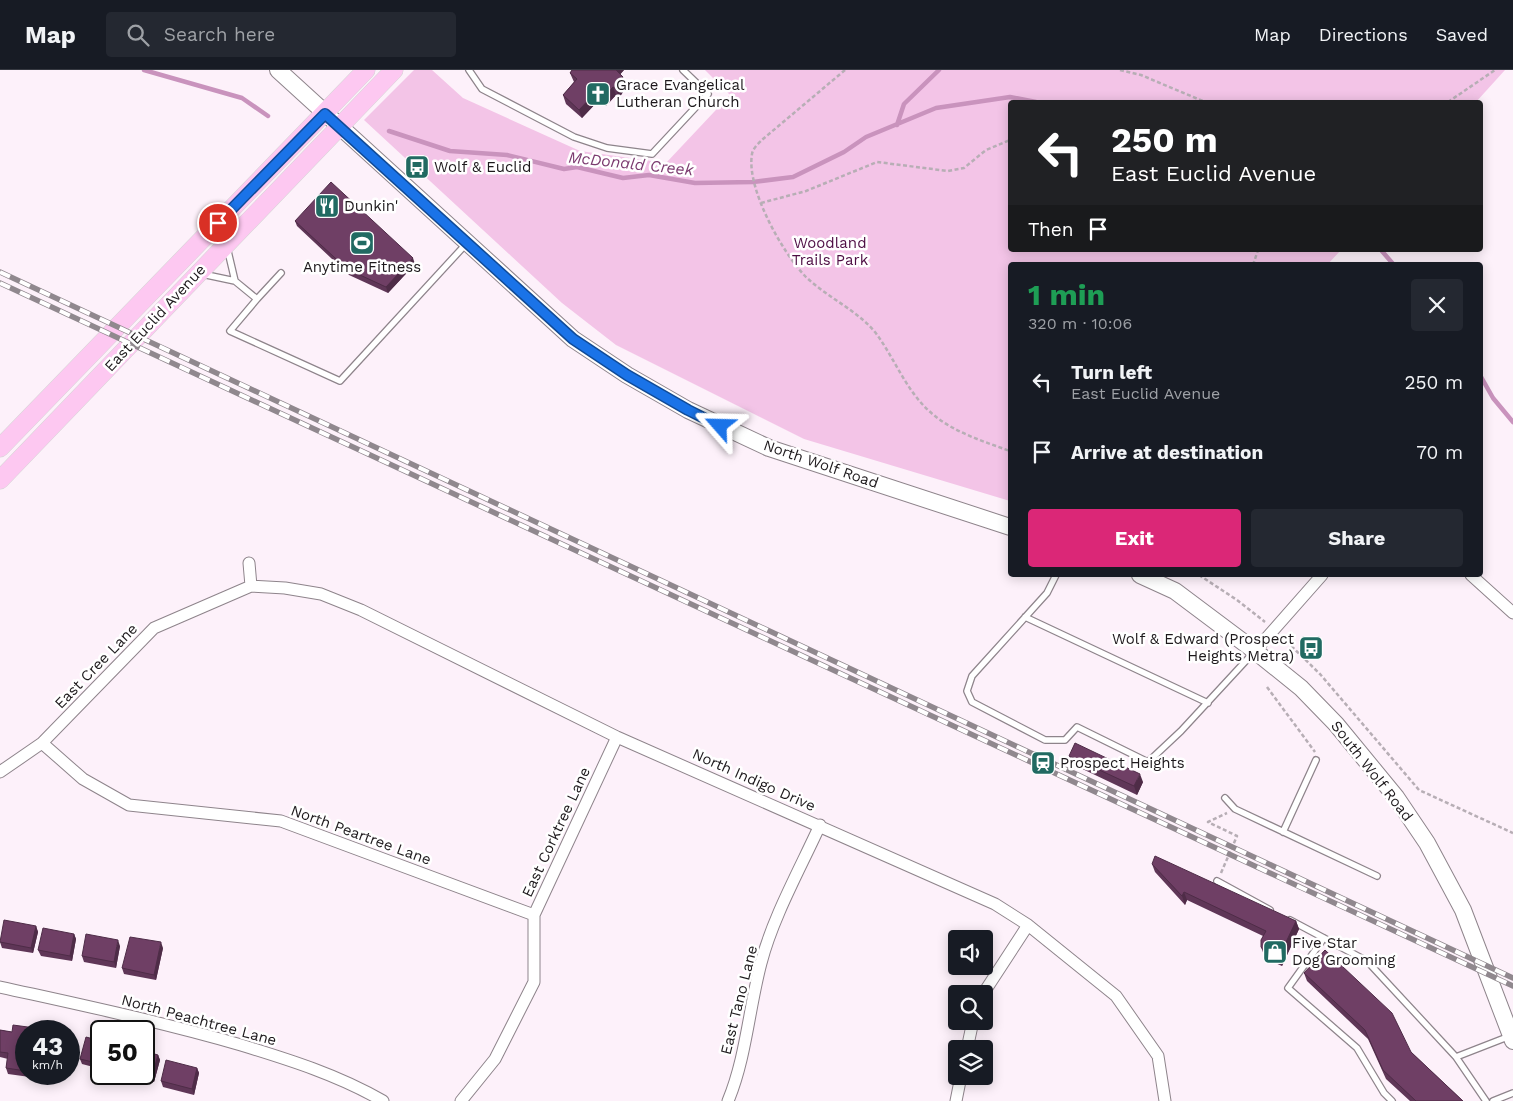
<!DOCTYPE html>
<meta charset="utf-8">
<style>
body{margin:0;font-family:"Work Sans",sans-serif;background:#242831;color:#f1f3f6;height:100vh;display:flex;flex-direction:column;font-size:19px;white-space:nowrap}
*{box-sizing:border-box;margin:0}
p{font-size:16px;color:#9ea1a6}
.icon{flex:none;width:28px;height:28px;fill:none;stroke:currentColor;stroke-width:2;stroke-linecap:round;stroke-linejoin:round}
.map{position:relative;flex:1;overflow:hidden}
.sheet{position:absolute;left:1008px;top:192px;width:475px;height:315px;display:flex;flex-direction:column;background:#171b24;border-radius:5px;box-shadow:0 2px 12px #0003}
.sheet>*{flex:none}
.hud{position:absolute;left:1008px;top:30px;width:475px;height:152px;border-radius:5px;box-shadow:0 2px 12px #0003;background:#202124;color:#fff;overflow:hidden}
.fabs{position:absolute;left:948px;top:860px;display:grid;gap:10px}
.fabs a{display:grid;place-items:center;width:45px;height:45px;border-radius:5px;background:#171b24;box-shadow:0 2px 12px #0003;font-size:25px}
.speed{position:absolute;left:15px;top:950px;display:flex;gap:10px;font-size:25px;font-weight:700;text-align:center}
.speed>*{display:grid;place-content:center;width:65px;height:65px;border-radius:50%;background:#171b24;box-shadow:0 2px 12px #0003;line-height:1}
.speed small{font-size:12px;font-weight:400}
.speed .limit{border:2px solid #111;border-radius:8px;background:#fff;color:#111}
.pin{position:absolute;display:grid;place-items:center;width:42px;height:42px;color:#fff;margin:-21px;border:2px solid #fff;border-radius:50%;box-shadow:0 1px 5px #0007}
.me{position:absolute;width:55px;margin:-28px;rotate:295deg;stroke-linejoin:round;filter:drop-shadow(0 0 4px #0008)}
.turn{display:flex;align-items:center;gap:18px;height:105px;padding:0 20px;font-size:22px}
.turn .icon{width:65px;height:65px;stroke-width:2.5}
.turn b{display:block;font-size:35px;line-height:42px}
.then{display:flex;align-items:center;height:48px;padding:0 20px;background:#0003;gap:10px;font-size:19px}
.round{display:grid;place-items:center;flex:none;width:52px;height:52px;border-radius:5px;background:#242831}
.overview{display:flex;align-items:center;justify-content:space-between;height:85px;padding:0 20px}
h1{font-size:30px;font-weight:700;line-height:38px;color:#1e9e55}
.cta{display:flex;gap:10px;margin-top:auto;padding:10px 20px}
.cta a{flex:1;height:58px;border-radius:5px;background:#db2777;color:#fff;font-size:20px;font-weight:700;line-height:58px;text-align:center}
.cta a+a{background:#242831;color:#f1f3f6}
ul{padding:0;list-style:none}
li{display:flex;align-items:center;gap:15px;height:70px;padding:0 20px}
li div{flex:1}
li b{display:block;font-size:19px}
li em{font-style:normal}
header{display:flex;align-items:center;gap:30px;box-sizing:border-box;height:70px;padding:0 25px;background:#171b24;border-bottom:1px solid #363941}
header strong{font-size:24px}
nav{display:flex;gap:28px;margin-inline-start:auto;font-size:18px}
.search{width:350px;height:45px;background:#242831;display:flex;align-items:center;gap:12px;box-sizing:border-box;padding:0 18px;border-radius:5px;color:#9ea1a6;font-size:19px}
.map>svg:first-child{display:block}
</style>
<header>
<strong>Map</strong>
<div class="search"><svg class="icon" aria-label="search" viewBox="0 0 24 24"><circle cx="10" cy="10" r="6"/><path d="M15 15l6 6"/></svg>Search here</div>
<nav><a>Map</a><a>Directions</a><a>Saved</a></nav>
</header>
<div class="map">
<svg width="1513" height="1031" viewBox="0 0 1513 1031">
<rect width="100%" height="100%" fill="#fdf1fa"/>
<path fill="#f3c4e7" d="M414 0H432L463 28 580 81 666 93 730 25 705 0H1505L1476 32H1010V180H1341L1327 195H1010V431L804 369 616 275 562 233 364 50Z"/>
<g fill="none" stroke-linecap="round" stroke-linejoin="round">
<path stroke="#c993bd" stroke-width="4.5" d="M144 0 242 28 268 46
M897 55 904 34 939 0
M389 61 450 81 507 85 564 99 577 97 623 108 649 105 695 113 753 112 793 107 844 82 866 67 936 38 1010 27 1036 32
M1381 180 1394 195
M1480 305 1493 328 1513 352"/>
<defs>
<path id="service" d="M469 0 482 19 574 67 607 78 652 84 708 24 683 0
M202 204 235 211 227 177
M235 211 257 229 230 261 340 311 467 173
M257 229 281 203
M1056 505 1047 523 972 606 967 621 972 632 1045 670H1065L1077 657 1148 692 1181 661 1254 582
M1025 547 1208 633
M1225 728 1235 739 1377 806
M1283 762 1316 690
M1217 811 1270 840
M1290 850 1367 891 1456 987 1510 966
M1324 868 1288 918 1357 978 1384 1023 1392 1031
M1456 987 1486 1031
M1493 1031 1513 1023"/>
<path id="minor" d="M249 493 251 516
M1471 505 1513 543
M1255 581 1322 505
M42 673 83 709 129 735 281 751 534 845
M0 702 42 673 154 558 251 516 285 518 321 524 361 540 617 667 995 834 1028 855 1116 926 1158 986 1165 1031
M0 917C81 935 162 952 241 975 290 990 338 1005 383 1031
M983 924 1028 855
M967 979 973 951
M461 1031 495 989 534 912V845L617 667
M728 1031C746 988 749 938 761 893 773 847 800 799 820 755
M956 1031 961 1006"/>
<path id="secondary" d="M278 0 573 269 627 305 688 340 769 378 1010 457
M1140 505 1175 521 1255 581 1301 618 1336 654 1396 727 1427 773 1463 840 1513 971"/>
<path id="primary" d="M0 378 366 0
M0 410 394 0"/>
</defs>
<use href="#service" stroke="#8e848b" stroke-width="8"/>
<use href="#minor" stroke="#8e848b" stroke-width="13"/>
<use href="#secondary" stroke="#8e848b" stroke-width="18"/>
<use href="#primary" stroke="#d6d6d6" stroke-width="19"/>
<path stroke="#b7aeb5" stroke-width="2.5" stroke-dasharray="4 2.5" stroke-linecap="butt" d="M845 0 763 69C759 73 753 78 752 84 746 118 782 182 805 206 827 228 860 241 878 266 897 293 908 325 935 346 956 363 985 372 1010 381
M1120 0 1141 5 1205 32
M1448 32 1495 0
M761 133 806 121 877 92 948 101 964 98 986 80 1010 70
M1253 195 1258 180
M1199 505 1237 530 1265 552
M1282 567 1320 604 1419 720 1513 763
M1267 617 1315 682
M1221 803 1237 766 1208 752 1227 743"/>
<use href="#service" stroke="#fff" stroke-width="5.5"/>
<use href="#minor" stroke="#fff" stroke-width="11"/>
<use href="#secondary" stroke="#fff" stroke-width="16"/>
<use href="#primary" stroke="#fdc8f1" stroke-width="18"/>
<defs>
<path id="rail" d="M0 202 1513 908
M0 213 1513 916"/>
</defs>
<use href="#rail" stroke="#90888e" stroke-width="5.5"/>
<use href="#rail" stroke="#fff" stroke-width="4" stroke-dasharray="11" stroke-linecap="butt"/>
</g>
<path fill="#5f3657" d="M572 0H624L620 4 626 15 622 19 623 22 619 28 616 25 606 36 599 30 582 48 566 34 563 25 574 12 570 3Z
M295 151 415 194 388 223 349 205 297 156Z
M1069 686 1143 712 1137 725 1072 694Z
M1152 794 1296 851 1299 859 1282 896 1268 890 1264 885 1261 877 1263 866 1187 830 1185 835 1155 802Z
M36 856 38 862 33 883 2 878 0 872Z
M74 864 76 869 72 891 41 886 38 880Z
M120 876 116 898 84 892 82 886Z
M163 878 156 910 124 904 122 898Z
M1304 903 1411 982 1463 1031H1410L1386 1009 1368 969 1307 911Z
M0 960 12 962 26 961V1004H30V1007L8 1004 6 998 8 989 0 987Z
M101 971V999L82 994 80 989Z
M158 985 160 990 154 1012 124 1004H144Z
M197 998 199 1003 194 1025 163 1017 161 1011Z"/>
<path fill="#4e2c47" d="M615 0H624L618 7Z
M623 7 626 15 622 19 623 22 619 28 616 19 618 12Z
M613 17 616 25 606 36 603 28Z
M596 22 599 30 582 48 579 40Z
M413 188 415 194 388 223 386 217Z
M1140 704 1143 712 1137 725 1134 716Z
M1184 822 1187 830 1185 835 1182 826Z
M1296 851 1299 859 1282 896 1279 887Z
M36 856 38 862 33 883 31 878Z
M74 864 76 869 72 891 70 886Z
M118 870 120 876 116 898 114 892Z
M161 872 163 878 156 910 154 905Z
M73 971 75 977 71 999 69 993Z
M158 985 160 990 154 1012 152 1006Z
M197 998 199 1003 194 1025 192 1019Z"/>
<path fill="#6f3f65" stroke="#4e2c47" d="M572 0H616L623 7 618 12 620 14 616 19 613 17 603 28 596 22 579 40 563 25 577 9 570 3Z
M331 112 413 188 386 217 347 199 295 151Z
M1075 673 1140 704 1134 716 1069 686Z
M1155 786 1296 851 1279 887 1265 882 1261 877V870L1266 861 1184 822 1182 826 1152 794Z
M4 850 36 856 31 878 0 872Z
M43 858 74 864 70 886 38 880Z
M86 864 118 870 114 892 82 886Z
M130 867 161 872 154 905 122 898Z
M1325 880 1392 943 1411 982 1463 1031H1416L1383 1000 1365 960 1304 903Z
M13 955 35 958V961H26V1001L6 998 8 983 0 982V960L12 962Z
M86 967 101 971V994L80 989Z
M69 970 73 971 69 993Z
M144 981 158 985 152 1006 142 1004H144Z
M166 990 197 998 192 1019 161 1011Z"/>
<g fill="none" stroke-linecap="round" stroke-linejoin="round">
<defs>
<path id="route" d="M218 153 325 44 573 269 627 305 688 340 720 356"/>
</defs>
<use href="#route" stroke="#114b97" stroke-width="12"/>
<use href="#route" stroke="#1a73e8" stroke-width="9"/>
</g>
<defs>
<symbol id="church-square" viewBox="-11 -11 22 22"><rect x="-9" y="-9" width="18" height="18" rx="4" fill="#216a62" stroke="#fff"/><path d="M-1.2-6h2.4v3.5h3.3v2.4h-3.3V6h-2.4V-.1h-3.3v-2.4h3.3Z" fill="#fff"/></symbol>
<symbol id="bus-square" viewBox="-11 -11 22 22"><rect x="-9" y="-9" width="18" height="18" rx="4" fill="#216a62" stroke="#fff"/><path d="M-5-6H5V4H4V6H2V4H-2V6H-4V4H-5ZM-3.5-4V0h7V-4ZM-3.5 1.2v1.5H-2V1.2ZM2 1.2v1.5H3.5V1.2Z" fill="#fff"/></symbol>
<symbol id="restaurant-square" viewBox="-11 -11 22 22"><rect x="-9" y="-9" width="18" height="18" rx="4" fill="#216a62" stroke="#fff"/><path d="M-5-6h1v4h1v-4h1v4h1v-4h1v5L-1.5 .5V6h-2V.5L-5-1ZM5-6V6H3V1.5H1.5Q1.5-4 5-6Z" fill="#fff"/></symbol>
<symbol id="stadium-square" viewBox="-11 -11 22 22"><rect x="-9" y="-9" width="18" height="18" rx="4" fill="#216a62" stroke="#fff"/><path d="M0-5a6.5 5 0 1 0 0 10a6.5 5 0 1 0 0-10ZM-3.5-1.8h7v3.6h-7Z" fill="#fff"/></symbol>
<symbol id="station-square" viewBox="-11 -11 22 22"><rect x="-9" y="-9" width="18" height="18" rx="4" fill="#216a62" stroke="#fff"/><path d="M-3-6H3Q5-6 5-4V2Q5 4 3 4L4.5 6H3L1.5 4h-3L-3 6H-4.5L-3 4Q-5 4-5 2V-4Q-5-6-3-6ZM-3.5-4v3h7v-3ZM-3.5 1v1.5H-2V1ZM2 1v1.5H3.5V1Z" fill="#fff"/></symbol>
<symbol id="shop-square" viewBox="-11 -11 22 22"><rect x="-9" y="-9" width="18" height="18" rx="4" fill="#216a62" stroke="#fff"/><path d="M-5-2.5h2.3a2.7 3.5 0 0 1 5.4 0H5L5.5 6h-11ZM-1.5-2.5h3a1.5 2.3 0 0 0-3 0Z" fill="#fff"/></symbol>
</defs>
<g fill-rule="evenodd">
<use href="#church-square" x="584" y="10" width="28" height="28"/>
<use href="#bus-square" x="403" y="83" width="28" height="28"/>
<use href="#restaurant-square" x="313" y="122" width="28" height="28"/>
<use href="#stadium-square" x="348" y="159" width="28" height="28"/>
<use href="#bus-square" x="1297" y="564" width="28" height="28"/>
<use href="#station-square" x="1029" y="679" width="28" height="28"/>
<use href="#shop-square" x="1261" y="868" width="28" height="28"/>
</g>
<g text-anchor="middle" stroke-width="5" stroke-linejoin="round" paint-order="stroke">
<g font-size="15" fill="#1d191c" stroke="#fff" text-anchor="start">
<text x="616" y="20">Grace Evangelical<tspan x="616" dy="17">Lutheran Church</tspan></text>
<text x="434" y="102">Wolf &amp; Euclid</text>
<text x="344" y="141">Dunkin'</text>
<text x="362" y="202" text-anchor="middle">Anytime Fitness</text>
<text x="1294" y="574" text-anchor="end">Wolf &amp; Edward (Prospect<tspan x="1294" dy="17">Heights Metra)</tspan></text>
<text x="1060" y="698">Prospect Heights</text>
<text x="1292" y="878">Five Star<tspan x="1292" dy="17">Dog Grooming</tspan></text>
</g>
<g font-size="15" fill="#4d0c43" stroke="#fff">
<text x="830" y="178">Woodland<tspan x="830" dy="17">Trails Park</tspan></text>
</g>
<g font-size="15" fill="#1d191c" stroke="#fff">
<text transform="translate(155 248) rotate(-47)" y="5">East Euclid Avenue</text>
<text transform="translate(821 394) rotate(19)" y="5">North Wolf Road</text>
<text transform="translate(96 596) rotate(-46)" y="5">East Cree Lane</text>
<text transform="translate(1372 701) rotate(52)" y="5">South Wolf Road</text>
<text transform="translate(754 710) rotate(24)" y="5">North Indigo Drive</text>
<text transform="translate(556 762) rotate(-65)" y="5">East Corktree Lane</text>
<text transform="translate(361 765) rotate(20)" y="5">North Peartree Lane</text>
<text transform="translate(739 930) rotate(-76)" y="5">East Tano Lane</text>
<text transform="translate(199 950) rotate(15)" y="5">North Peachtree Lane</text>
</g>
<g font-size="16" font-style="italic" fill="#7c3b70" stroke="#fff">
<text transform="translate(631 93) rotate(6)" y="6">McDonald Creek</text>
</g>
</g>
</svg>
<div class="fabs">
<a><svg class="icon" aria-label="sound" viewBox="0 0 24 24"><path d="M4 9h4l5-4v14l-5-4H4zM17 9q2 3 0 6"/></svg></a>
<a><svg class="icon" aria-label="search" viewBox="0 0 24 24"><circle cx="10" cy="10" r="6"/><path d="M15 15l6 6"/></svg></a>
<a><svg class="icon" aria-label="layers" viewBox="0 0 24 24"><path d="M12 4l9 5-9 5-9-5zM3 14l9 5 9-5"/></svg></a>
</div>
<div class="speed"><div>43<small>km/h</small></div><div class="limit">50</div></div>
<div class="pin" style="left:218px;top:153px;background:#d93025"><svg class="icon" aria-label="arrive" viewBox="0 0 24 24"><path d="M6 21V4h12l-3 4 3 4H6"/></svg></div>
<svg class="me" style="left:720px;top:356px" viewBox="-20 -20 40 40"><path d="M0-17L14 15 0 8-14 15z" fill="#1a73e8" stroke="#fff" stroke-width="4"/></svg>
<div class="hud">
<div class="turn"><svg class="icon" aria-label="left" viewBox="0 0 24 24"><path d="M17 20v-9H6M10 6l-5 5 5 5"/></svg><div><b>250 m</b>East Euclid Avenue</div></div>
<div class="then">Then<svg class="icon" aria-label="arrive" viewBox="0 0 24 24"><path d="M6 21V4h12l-3 4 3 4H6"/></svg></div>
</div>
<section class="sheet">
<div class="overview"><div><h1>1 min</h1><p>320 m · 10:06</p></div><a class="round"><svg class="icon" aria-label="close" viewBox="0 0 24 24"><path d="M6 6l12 12M18 6L6 18"/></svg></a></div>
<ul>
<li><svg class="icon" aria-label="left" viewBox="0 0 24 24"><path d="M17 20v-9H6M10 6l-5 5 5 5"/></svg><div><b>Turn left</b><p>East Euclid Avenue</p></div><em>250 m</em></li>
<li><svg class="icon" aria-label="arrive" viewBox="0 0 24 24"><path d="M6 21V4h12l-3 4 3 4H6"/></svg><div><b>Arrive at destination</b></div><em>70 m</em></li>
</ul>
<div class="cta"><a>Exit</a><a>Share</a></div>
</section>
</div>
